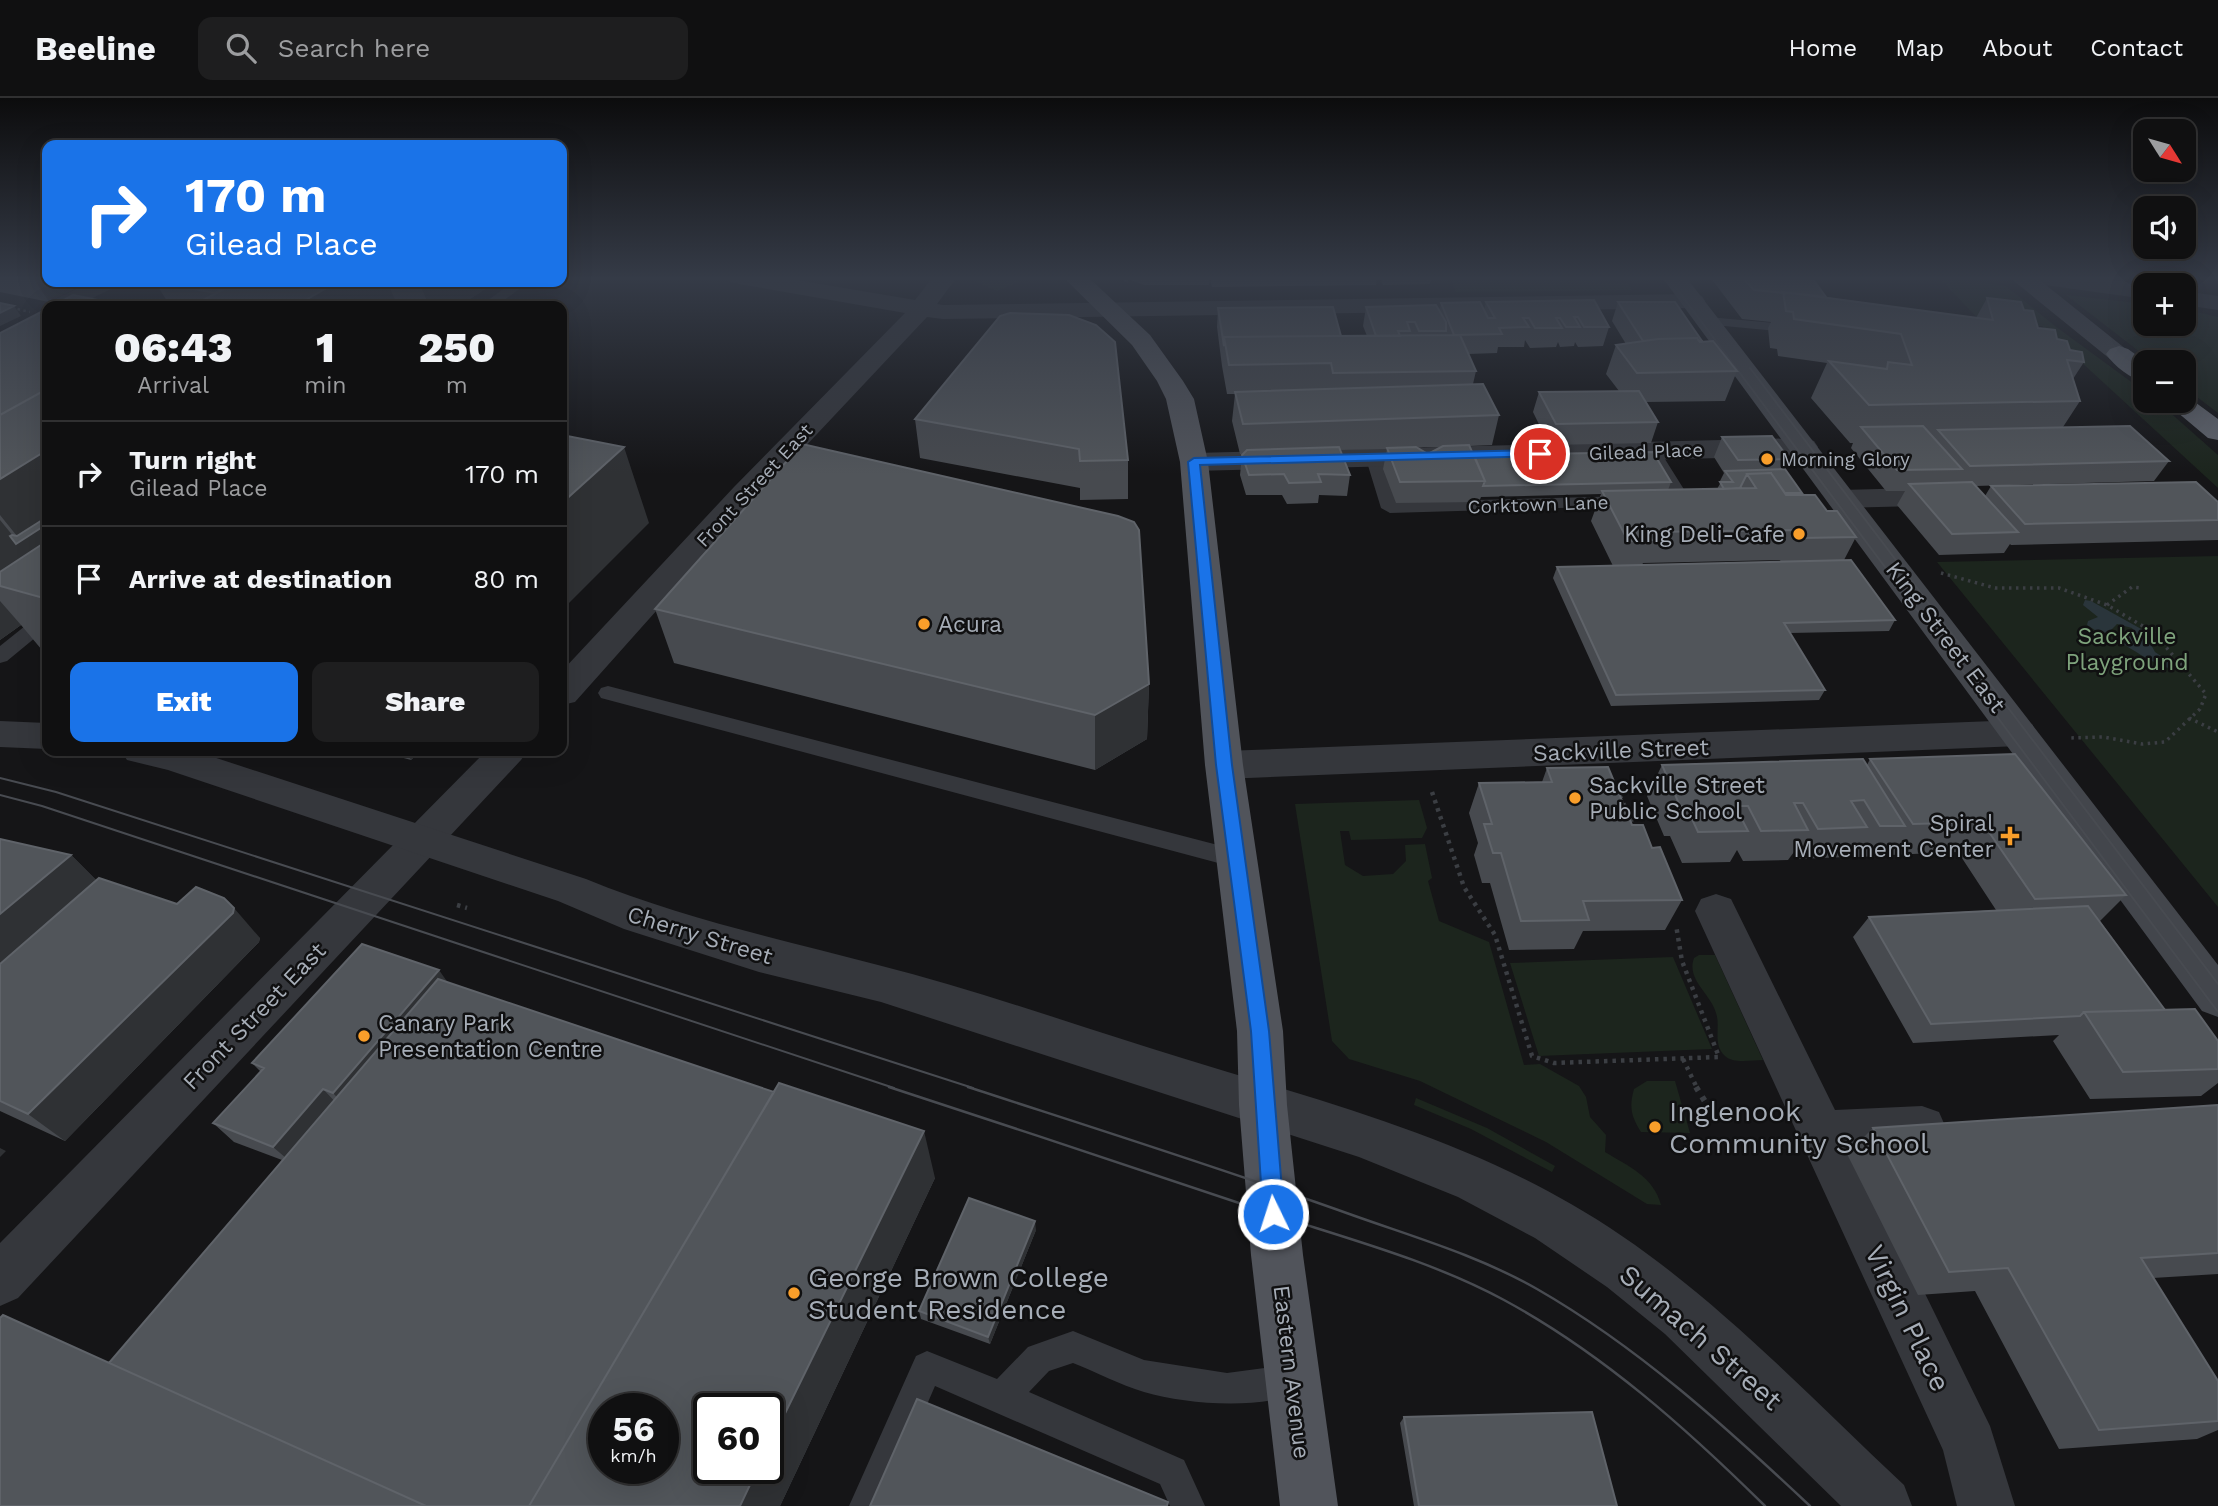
<!DOCTYPE html>
<meta charset="utf-8">
<style>
body{margin:0;font-family:"Work Sans",sans-serif;background:#1e1e1f;color:#f1f3f6;height:100vh;display:flex;flex-direction:column;font-size:26px;white-space:nowrap}
*{box-sizing:border-box;margin:0}
p{font-size:23px;color:#9c9d9f}
.icon{flex:none;width:38px;height:38px;fill:none;stroke:currentColor;stroke-width:2;stroke-linecap:round;stroke-linejoin:round}
.map{position:relative;flex:1;overflow:hidden}
.sheet{position:absolute;left:42px;top:203px;width:525px;height:455px;display:flex;flex-direction:column;background:#101011;border-radius:14px;box-shadow:0 7px 28px #0002,0 0 0 2px #303031}
.sheet>*{flex:none}
.banner{position:absolute;left:42px;top:42px;width:525px;height:147px;border-radius:14px;box-shadow:0 7px 28px #0002,0 0 0 2px #303031;background:#1a73e8;color:#fff;overflow:hidden}
.needle{width:46px;rotate:127deg}
.fabs{position:absolute;left:2133px;top:21px;display:grid;gap:14px}
.fabs a{display:grid;place-items:center;width:63px;height:63px;border-radius:14px;background:#101011;box-shadow:0 7px 28px #0002,0 0 0 2px #303031;font-size:35px}
.speed{position:absolute;left:588px;top:1295px;display:flex;gap:14px;font-size:35px;font-weight:700;text-align:center}
.speed>*{display:grid;place-content:center;width:91px;height:91px;border-radius:50%;background:#101011;box-shadow:0 7px 28px #0002,0 0 0 2px #303031;line-height:1}
.speed small{font-size:18px;font-weight:400}
.speed .limit{border:4px solid #111;border-radius:10px;background:#fff;color:#111}
.pin{position:absolute;display:grid;place-items:center;width:60px;height:60px;color:#fff;margin:-30px;border:4px solid #fff;border-radius:50%;box-shadow:0 2px 7px #0007}
.me{position:absolute;width:77px;margin:-38px;rotate:356deg;stroke-linejoin:round;filter:drop-shadow(0 0 5px #0008)}
.turn{display:flex;align-items:center;gap:24px;height:147px;padding:0 28px;font-size:32px}
.turn .icon{width:91px;height:91px;stroke-width:2.5}
.turn b{display:block;font-size:49px;line-height:60px}
.eta{display:flex;justify-content:space-evenly;align-items:center;height:119px;text-align:center}
.eta b{font-size:42px;font-weight:800;line-height:49px}
.cta{display:flex;gap:14px;margin-top:auto;padding:14px 28px}
.cta a{flex:1;height:80px;border-radius:14px;background:#1a73e8;color:#fff;font-size:28px;font-weight:800;line-height:80px;text-align:center}
.cta a+a{background:#1e1e1f;color:#f1f3f6}
ul{padding:0;list-style:none}
li{display:flex;align-items:center;gap:21px;height:105px;padding:0 28px;border-top:2px solid #303031}
li div{flex:1}
li b{display:block;font-size:26px}
li em{font-style:normal}
header{display:flex;align-items:center;gap:42px;box-sizing:border-box;height:98px;padding:0 35px;background:#101011;border-bottom:2px solid #303031}
header strong{font-size:33px}
nav{display:flex;gap:38px;margin-inline-start:auto;font-size:24px}
.search{width:490px;height:63px;background:#1e1e1f;display:flex;align-items:center;gap:18px;box-sizing:border-box;padding:0 24px;border-radius:14px;color:#9c9d9f;font-size:26px}
.map>svg:first-child{display:block}
</style>
<header>
<strong>Beeline</strong>
<div class="search"><svg class="icon" aria-label="search" viewBox="0 0 24 24"><circle cx="10" cy="10" r="6"/><path d="M15 15l6 6"/></svg>Search here</div>
<nav><a>Home</a><a>Map</a><a>About</a><a>Contact</a></nav>
</header>
<div class="map">
<svg width="2218" height="1408" viewBox="0 0 2218 1408">
<rect width="100%" height="100%" fill="#151517"/>
<path fill="#1c251d" d="M971 179H1024L1027 180 997 193 968 180Z
M1450 179H1596L1601 185H1628L1632 192 1456 194Z
M1912 179H1940L2006 188 2055 228 2145 294 2146 303H2157L2218 357V390L2042 228H1985L1942 183Z
M2066 197 2145 206 2146 226H2184V211L2218 219V315L2184 289V264H2153Z
M2218 458V809L1937 464Z
M1419 702 1427 730 1422 740 1351 742 1349 733H1340L1345 767 1363 778 1393 776 1406 763 1405 747 1425 746 1432 780 1428 783 1439 823 1489 844 1524 967 1540 966 1579 988 1586 999 1590 1019 1606 1037 1605 1054C1628 1068 1654 1079 1661 1107L1647 1106 1546 1044 1420 983 1349 961 1332 943 1295 706Z
M1699 857H1715L1763 962C1752 962 1733 966 1725 958 1712 946 1721 929 1716 915 1711 896 1686 882 1694 860Z
M1673 859 1712 951 1539 958 1510 865Z
M1647 983H1675L1690 1035 1641 1034C1631 1018 1629 1009 1634 991Z
M1416 1000 1487 1030 1555 1068 1552 1074 1471 1031 1414 1007Z"/>
<path fill="#2a353b" d="M2085 502 2091 503 2143 532 2155 554 2171 565 2170 570C2161 570 2129 550 2119 543L2121 537 2136 536 2132 530 2117 526 2108 535 2098 534 2087 527 2088 523 2098 519 2083 507Z"/>
<g fill="none" stroke-linecap="round" stroke-linejoin="round">
<path stroke="#3b3e43" stroke-width="2.5" stroke-dasharray="2.5 3.5" stroke-linecap="butt" d="M0 207 30 214"/>
<path stroke="#3b3e43" stroke-width="3.5" stroke-dasharray="2.5 4.5" stroke-linecap="butt" d="M1941 475 1995 490H2059L2107 507 2153 534 2206 596 2200 611 2165 644 2142 646 2103 639 2069 640
M2107 507 2132 489 2142 490
M2189 620 2218 634"/>
<path stroke="#3b3e43" stroke-width="4.5" stroke-dasharray="3.5 5" stroke-linecap="butt" d="M1616 690 1635 730
M1432 694 1464 789 1495 837 1532 958 1554 965 1719 959 1682 863 1676 827
M457 807 467 810
M1683 961 1697 990"/>
<path stroke="#3b3e43" stroke-width="6" stroke-dasharray="4.5 7" stroke-linecap="butt" d="M1696 989 1706 1005"/>
<path fill="#35373c" fill-rule="evenodd" d="M513 184H529L496 208H480Z
M1708 219 1798 227 1805 231 1798 235 1703 226 1701 223 1703 220Z
M1652 349 1658 350 1690 401 1687 405 1663 407 1654 402 1657 398 1669 396 1644 354Z
M1374 356 1382 361 1397 404 1629 398 1638 403 1629 408 1390 415 1381 410 1366 361Z
M47 514V530L7 563 0 565V548L40 516Z
M608 588 1237 752 1245 755 1249 761 1245 767 1237 770 601 600 598 595 601 590Z
M1073 1233 1144 1262 1227 1275 1294 1266 1305 1271 1310 1282 1305 1293C1261 1312 1189 1307 1144 1294 1120 1287 1096 1274 1073 1265L1049 1273 1029 1294 1184 1362 1205 1408H1170L1160 1386 935 1288 883 1408H849L916 1258 927 1253 997 1281 1028 1249Z"/>
<path fill="#35373c" fill-rule="evenodd" d="M91 184H118L115 189 76 208H48L51 203Z"/>
<path fill="#35373c" fill-rule="evenodd" d="M727 179H779L915 202 933 179H957L937 206 943 207 1693 196 1702 198 1705 203 1702 208 1693 210 943 221 927 219 756 401 575 604 562 607V573L734 389 905 215 739 186 731 184Z
M2026 179H2088L2148 187H2146V201L2038 186 2030 184Z
M2184 193 2218 198V212L2184 207Z
M1804 340 1814 343 1818 349 1814 355 1804 358 1194 373 1184 370 1180 364 1184 358 1194 355Z
M1955 389 1966 392 1970 398 1966 404 1955 407 1841 410 1830 407 1826 401 1830 395 1841 392Z
M2019 622 2032 626 2037 635 2032 644 2019 648 1224 681 1211 677 1205 667 1211 657 1224 653Z
M486 653H527L521 662 18 1200 0 1208V1145Z
M1716 796 1731 801 1835 1012 1922 1008 1939 1014 1946 1030 1939 1046 1922 1052 1856 1055 1990 1328 2015 1408H1957L1943 1352 1695 813 1701 801Z"/>
<path fill="#35373c" fill-rule="evenodd" d="M0 623 47 625V651L0 649Z
M121 653H195L586 781C681 820 779 841 878 867 980 893 1081 929 1182 960 1314 1001 1451 1036 1571 1106 1697 1178 1798 1288 1904 1387L1912 1408H1841L1665 1236 1607 1189 1535 1140 1458 1099 1359 1059 881 904 759 874 624 831 558 803 168 672 127 662Z"/>
<path fill="#43464c" fill-rule="evenodd" d="M1662 179H1686L2218 867V919L2202 913Z
M2009 179H2036L2132 256 2128 261 2119 264 2110 261Z"/>
<path fill="#51545b" fill-rule="evenodd" d="M1063 179H1088L1150 237 1183 283 1194 301 1208 364 1243 667 1283 933 1287 1007 1303 1157 1338 1408H1280L1251 1157 1239 1007 1237 933 1205 667 1180 364 1166 301 1157 283 1132 247Z"/>
<path fill="#61656d" fill-rule="evenodd" d="M2119 248 2128 251 2146 264V285C2131 281 2114 268 2106 256L2110 251Z
M2184 296 2218 321V342L2208 340 2164 303H2184Z"/>
<path stroke="#484b51" stroke-width="2" d="M1668 179 2218 914
M1750 270 2218 886
M0 680 56 694 973 990
M0 697 42 708 894 990"/>
<path stroke="#484b51" stroke-width="2.5" d="M889 989C1015 1030 1140 1072 1266 1114 1345 1140 1430 1162 1504 1202 1602 1255 1686 1330 1765 1408
M968 989C1097 1031 1227 1072 1355 1118 1417 1140 1479 1158 1537 1191 1638 1249 1725 1328 1810 1408"/>
</g>
<path fill="#474a4f" fill-rule="evenodd" d="M0 179H47L49 204 0 194Z
M1116 179H1210L1209 187H1144L1128 181V185Z
M1210 179H1377L1376 187 1212 189Z
M1380 179H1432L1430 186 1383 187Z
M1710 179H1798L1826 199 1976 220 1987 200 2024 212 2038 230 2057 241 2084 264 2073 281 2080 303 2063 329 2169 363 2154 383 1976 388 1985 398 1991 388 2218 404V442L2011 447 2010 446 2004 455 1939 457 1897 407 1905 393H1886L1851 350 1853 345H1850L1811 300 1827 265 1778 258 1777 251 1770 250 1768 230 1771 224 1742 221Z
M155 184H496L459 208H192L167 203Z
M1594 202 1609 229 1603 248 1578 249 1575 244 1574 248 1560 249 1558 244 1556 249 1530 250 1525 242 1524 249H1498L1497 255 1468 256 1476 273 1473 286 1499 317 1492 347 1470 348 1474 357 1671 384 1668 392 1717 391 1721 384 1720 383 1724 375 1714 359 1722 339 1789 361 1785 371 1802 395 1801 397 1827 413 1856 439 1844 462 1895 522 1889 533 1790 535 1825 592 1819 602 1611 608 1553 480 1557 469 1613 468 1591 423 1601 396 1481 399 1479 404 1396 405 1383 371 1387 351 1340 352 1350 377 1347 398 1319 397 1318 405 1287 406 1282 397H1246L1240 377 1242 357 1243 356H1240L1232 323 1235 296H1227L1222 268 1217 229 1218 210 1341 238H1367L1363 228 1366 209 1439 213 1441 205 1484 212 1486 204ZM1424 349H1441L1428 356 1416 350ZM1780 462 1781 464 1642 467 1643 465Z
M1618 204 1702 243 1737 273 1725 303 1646 304 1658 324 1651 345 1549 347 1533 314 1539 294 1619 293 1606 276 1616 247 1626 246 1612 223Z
M47 211V558L21 527 0 542V235Z
M1000 218 1128 362V401L1080 402V390L920 360 915 321Z
M655 511 1149 586 1147 641 1095 672 674 565Z
M378 653H420L411 662Z
M1870 661 2126 797 2100 823 2165 912 2218 943V985L2201 998 2090 1001 2053 943 2059 937 1913 945 1853 839 1869 819 1996 812 1958 754 1890 757 1887 752 1883 758 1858 759 1852 749 1845 759 1798 761 1794 754 1788 762 1743 763 1737 752 1730 764 1682 765 1670 738H1664L1647 698 1662 667H1867Z
M1547 670 1632 727 1652 750 1682 802 1665 832 1583 833 1574 851 1509 852 1490 785H1482L1474 757 1478 745 1469 715 1479 685 1542 684Z
M0 741 71 757 96 782 260 840 259 844 65 1043 0 1013Z
M448 885 935 1080 780 1408H0L282 1062 234 1044 213 1025 261 974 252 965Z
M2218 1007V1176L2153 1180 2218 1283V1332L2197 1341 2059 1351 1975 1193 1918 1197 1847 1056 1873 1030Z
M1036 1132 990 1246 921 1221 919 1213Z
M1404 1319 1617 1408H1414L1400 1325Z"/>
<path fill="#2f3134" d="M33 179H47V184H89L49 204Z
M337 184H387L398 208H295Z
M419 184H496L459 208H429Z
M14 208 21 218 0 228V215Z
M624 349 649 425 562 512V405Z
M47 352V472L0 488V422L18 444 21 443 0 417V381Z
M0 503 21 527 0 542Z
M1149 586 1147 641 1095 672V617Z
M405 653H420L411 662Z
M71 757 123 810 0 921V816Z
M234 810 260 840 259 844 65 1043 28 1016Z
M439 872 453 892 351 1014 333 995Z
M323 991 341 1010 293 1066 273 1049Z
M924 1033 935 1080 780 1408H740L758 1370H768V1350Z
M0 1050 6 1053 0 1059Z
M1035 1123 1036 1132 990 1246 988 1239Z"/>
<path fill="#51555a" stroke="#5f6369" stroke-width="2" fill-rule="evenodd" d="M1742 179H1798L1812 180 1826 199 1783 194 1784 195 1754 192Z
M156 184H237L215 195Z
M237 184H337L295 208H192Z
M1783 194 1993 222 1987 200 2021 204 2024 212 2033 213 2038 230 2055 232 2057 241 2067 243 2070 252 2082 254 2084 264 2067 262 2080 303 1869 307 1829 263 1887 271 1888 264 1912 267 1901 236 1794 221 1793 214 1786 213Z
M73 197 127 208H52Z
M1594 202 1609 229H1584L1578 219H1574L1580 229H1566L1560 220H1556L1562 230H1535L1529 220H1523L1529 229 1499 230 1502 236 1454 237 1441 205 1480 204 1488 220H1495L1486 204Z
M1618 204H1675L1702 243H1699L1697 240 1658 241 1643 243Z
M0 205 14 208 0 215Z
M1436 207 1446 224V233H1419L1415 224H1407L1410 233H1398L1400 238H1376L1366 209Z
M1333 209 1341 238 1224 239V248L1218 210Z
M47 211V291L0 317V235Z
M1010 215 1069 217 1096 227 1115 244 1128 362 1080 363 1079 351 915 321 1000 218Z
M1460 237 1476 273 1333 275 1331 265 1229 267 1224 239Z
M1697 240 1700 244 1713 243 1737 273 1637 275 1616 247 1658 241Z
M1483 286 1499 317 1243 326 1235 294Z
M47 291V352L0 381V317Z
M1639 293 1658 324 1556 326 1539 294Z
M1923 328 1962 371 1897 372 1861 329Z
M2130 328 2169 363 1970 368 1938 332Z
M562 337 624 349 562 405Z
M1772 338 1789 361 1738 362 1722 339Z
M802 346 1118 418 1134 424 1139 432 1149 586 1095 617 655 511Z
M1469 347 1485 383 1400 384 1387 350 1416 349 1428 356 1443 348Z
M1339 349 1350 377 1318 376 1321 384 1289 385 1284 376 1249 377 1242 357 1247 352Z
M1653 354 1671 384 1483 388 1485 383 1474 357Z
M1785 371 1802 395H1785L1771 375 1747 376 1740 390 1724 391 1720 384H1733L1725 373Z
M1771 375 1786 397H1815L1827 413H1837L1856 439 1802 440 1796 432 1647 434 1652 442 1628 443 1602 393 1756 390 1747 376Z
M1972 384 2018 434 1952 436 1909 386Z
M2196 384 2218 404V422L2025 426 1991 388Z
M47 419V426L16 446 10 438 12 437 17 438Z
M47 443V501L0 488V474Z
M1851 462 1895 522 1784 525 1825 592 1616 597 1557 469Z
M2015 656 2126 797 2035 801 1982 724 1913 726 1870 661Z
M1863 661 1905 728H1880L1864 702 1851 703 1867 729 1818 731 1803 705H1794L1808 732 1761 733 1748 708H1735L1748 733 1698 734 1686 708H1680L1662 667Z
M1608 669 1632 727H1643L1652 750 1660 749 1682 802 1583 803 1589 822 1521 823 1501 755H1493L1484 726H1492L1479 685 1552 684 1547 670Z
M0 741 71 757 0 816Z
M99 780 177 806 196 789 224 800 234 810 233 815 28 1016 0 1003V866Z
M2088 808 2165 912 2084 914 2080 918 1931 926 1869 819Z
M362 846 439 872 333 995 323 991 273 1049 213 1025 264 970 252 965Z
M438 881 774 994 529 1408H426L109 1265Z
M2195 911 2218 943V971L2123 974 2084 914Z
M779 985 924 1033 768 1350V1311H709V1370H758L740 1408H529ZM604 1311H663V1370H604Z
M2218 1007V1155L2141 1160 2218 1283V1323L2099 1332 2008 1170 1949 1174 1873 1030Z
M969 1100 1035 1123 988 1239 919 1213Z
M3 1217 426 1408H0V1220Z
M917 1301 1168 1404 1167 1408H870Z
M1592 1314 1617 1408H1419L1404 1319Z"/>
<linearGradient id="sky" x2="0" y2="1"><stop stop-color="#0c0c0d"/><stop offset="0.48" stop-color="#353b47"/><stop offset="1" stop-color="#353b47" stop-opacity="0"/></linearGradient>
<rect width="2218" height="376" fill="url(#sky)"/>
<path fill="#1a73e8" stroke="#114b97" stroke-width="2" d="M1540 352 1544 353V358L1200 367 1232 667 1269 933 1284 1116 1281 1124 1273 1127 1266 1124 1263 1116 1251 933 1216 667 1188 364 1194 360Z"/>
<g fill="#f99e2a" stroke="#101011" stroke-width="2.5">
<circle cx="1767" cy="361" r="7"/>
<circle cx="1799" cy="436" r="7"/>
<circle cx="924" cy="526" r="7"/>
<circle cx="1575" cy="700" r="7"/>
<path d="M2006.5 727.5h7v7h7v7h-7v7h-7v-7h-7v-7h7z"/>
<circle cx="364" cy="938" r="7"/>
<circle cx="1655" cy="1029" r="7"/>
<circle cx="794" cy="1195" r="7"/>
</g>
<g text-anchor="middle" stroke-width="5" stroke-linejoin="round" paint-order="stroke">
<g font-size="19" fill="#a6adb7" stroke="#101011">
<text transform="translate(1646 353) rotate(-2)" y="7">Gilead Place</text>
<text transform="translate(754 387) rotate(-47)" y="7">Front Street East</text>
<text transform="translate(1538 406) rotate(-2)" y="7">Corktown Lane</text>
</g>
<g font-size="19" fill="#a6adb7" stroke="#101011" text-anchor="start">
<text x="1781" y="368">Morning Glory</text>
</g>
<g font-size="23" fill="#a6adb7" stroke="#101011" text-anchor="start">
<text x="1785" y="444" text-anchor="end">King Deli-Cafe</text>
<text x="938" y="534">Acura</text>
<text x="1589" y="695">Sackville Street<tspan x="1589" dy="26">Public School</tspan></text>
<text x="1994" y="733" text-anchor="end">Spiral<tspan x="1994" dy="26">Movement Center</tspan></text>
<text x="378" y="933">Canary Park<tspan x="378" dy="26">Presentation Centre</tspan></text>
</g>
<g font-size="23" fill="#7ea37c" stroke="#101011">
<text x="2127" y="546">Sackville<tspan x="2127" dy="26">Playground</tspan></text>
</g>
<g font-size="23" fill="#a6adb7" stroke="#101011">
<text transform="translate(1946 539) rotate(53)" y="8">King Street East</text>
<text transform="translate(1621 652) rotate(-2)" y="8">Sackville Street</text>
<text transform="translate(700 837) rotate(17)" y="8">Cherry Street</text>
<text transform="translate(254 918) rotate(-46)" y="8">Front Street East</text>
<text transform="translate(1292 1274) rotate(83)" y="8">Eastern Avenue</text>
</g>
<g font-size="28" fill="#a6adb7" stroke="#101011" text-anchor="start">
<text x="1669" y="1023">Inglenook<tspan x="1669" dy="32">Community School</tspan></text>
<text x="808" y="1189">George Brown College<tspan x="808" dy="32">Student Residence</tspan></text>
</g>
<g font-size="28" fill="#a6adb7" stroke="#101011">
<text transform="translate(1908 1220) rotate(64)" y="10">Virgin Place</text>
<text transform="translate(1701 1239) rotate(41)" y="10">Sumach Street</text>
</g>
</g>
</svg>
<div class="fabs">
<a><svg class="needle" viewBox="-14 -14 28 28"><path d="M0-13l5 13h-10z" fill="#e53935"/><path d="M0 13l5-13h-10z" fill="#9c9d9f"/></svg></a>
<a><svg class="icon" aria-label="sound" viewBox="0 0 24 24"><path d="M4 9h4l5-4v14l-5-4H4zM17 9q2 3 0 6"/></svg></a>
<a>+</a>
<a>−</a>
</div>
<div class="speed"><div>56<small>km/h</small></div><div class="limit">60</div></div>
<div class="pin" style="left:1540px;top:356px;background:#d93025"><svg class="icon" aria-label="arrive" viewBox="0 0 24 24"><path d="M6 21V4h12l-3 4 3 4H6"/></svg></div>
<svg class="me" style="left:1273px;top:1116px" viewBox="-20 -20 40 40"><circle r="17" fill="#1a73e8" stroke="#fff" stroke-width="3"/><path d="M0-11L8 9 0 5-8 9z" fill="#fff"/></svg>
<div class="banner">
<div class="turn"><svg class="icon" aria-label="right" viewBox="0 0 24 24"><path d="M7 20v-9h11M14 6l5 5-5 5"/></svg><div><b>170 m</b>Gilead Place</div></div>
</div>
<section class="sheet">
<div class="eta">
<div><b>06:43</b><p>Arrival</p></div>
<div><b>1</b><p>min</p></div>
<div><b>250</b><p>m</p></div>
</div>
<ul>
<li><svg class="icon" aria-label="right" viewBox="0 0 24 24"><path d="M7 20v-9h11M14 6l5 5-5 5"/></svg><div><b>Turn right</b><p>Gilead Place</p></div><em>170 m</em></li>
<li><svg class="icon" aria-label="arrive" viewBox="0 0 24 24"><path d="M6 21V4h12l-3 4 3 4H6"/></svg><div><b>Arrive at destination</b></div><em>80 m</em></li>
</ul>
<div class="cta"><a>Exit</a><a>Share</a></div>
</section>
</div>
